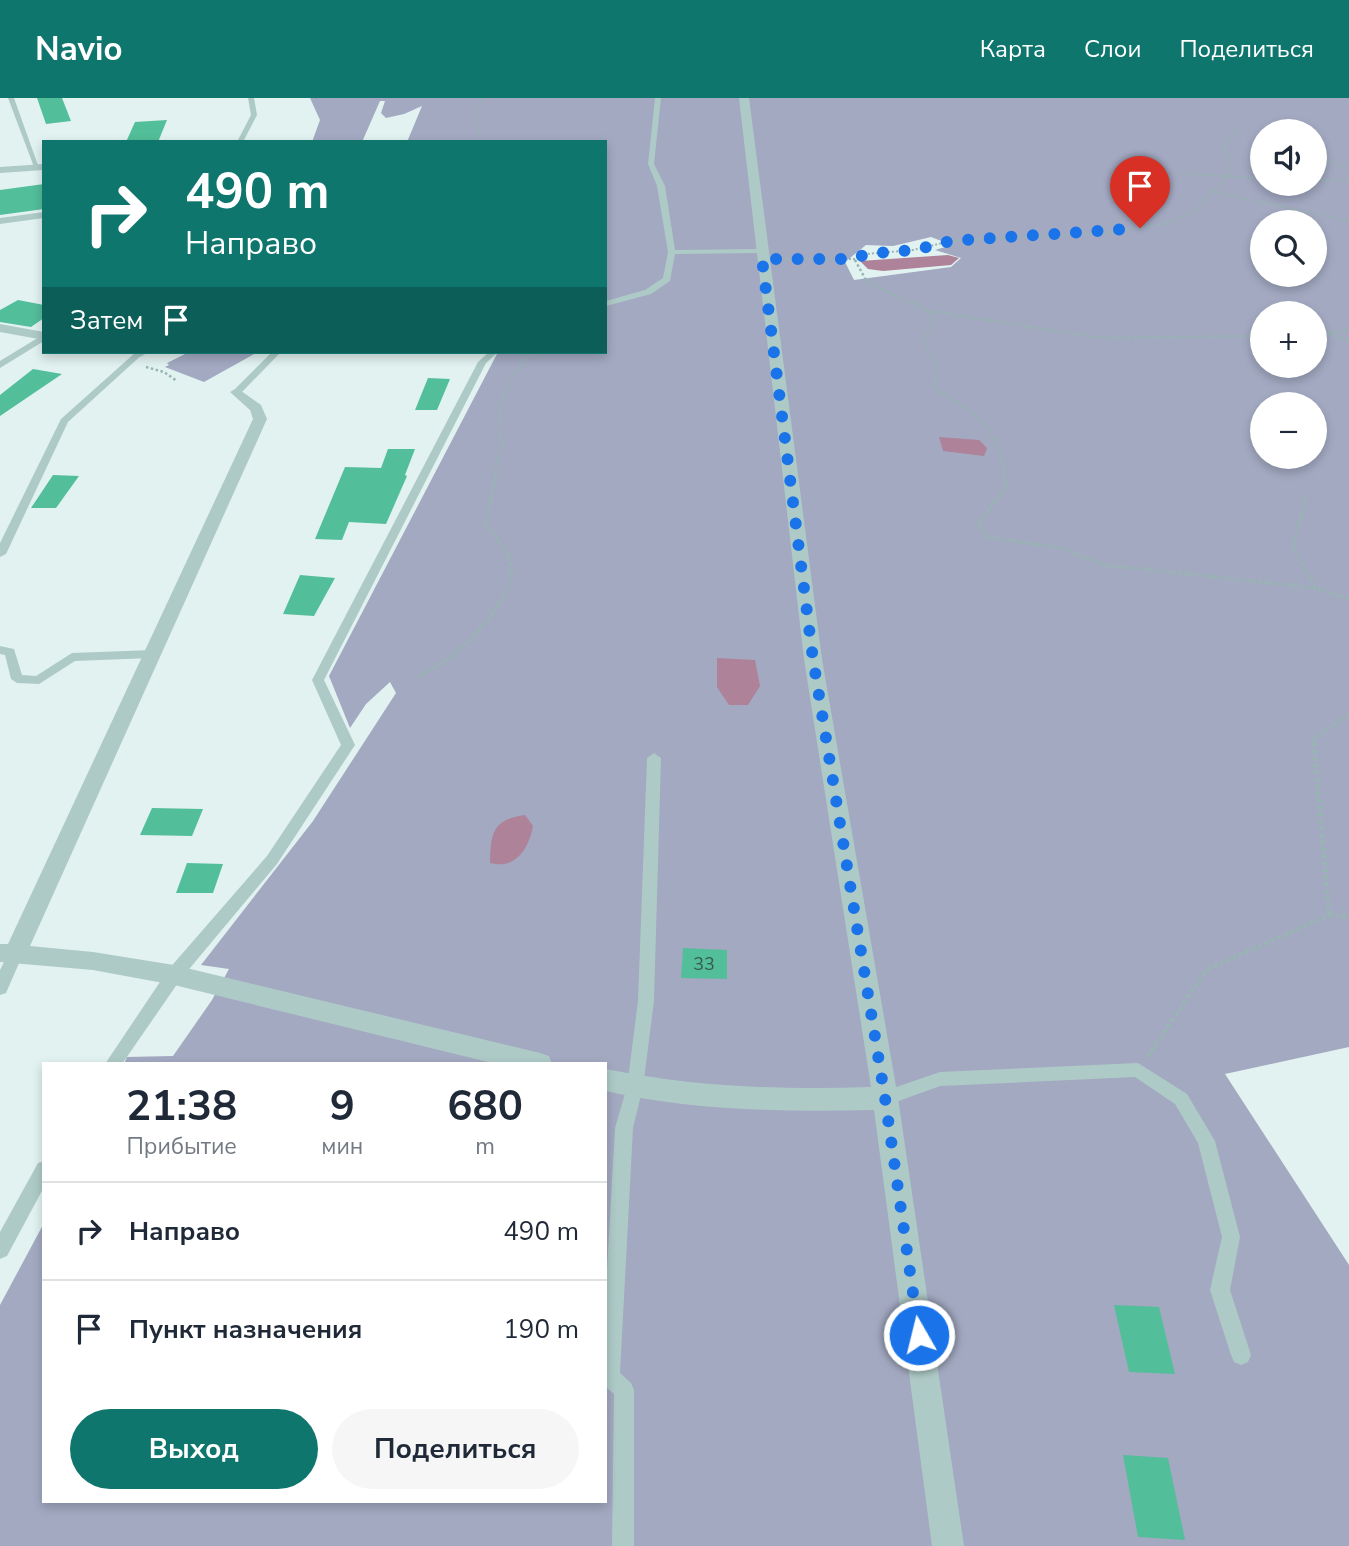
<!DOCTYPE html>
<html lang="ru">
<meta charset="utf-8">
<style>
body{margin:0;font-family:"Nunito Sans",sans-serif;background:#f6f6f7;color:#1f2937;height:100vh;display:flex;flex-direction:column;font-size:26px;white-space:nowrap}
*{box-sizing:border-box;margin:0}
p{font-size:23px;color:#747a83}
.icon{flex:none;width:38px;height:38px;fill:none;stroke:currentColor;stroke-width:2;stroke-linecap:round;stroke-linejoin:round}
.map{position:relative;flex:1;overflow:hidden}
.drawer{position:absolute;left:42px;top:964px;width:565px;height:441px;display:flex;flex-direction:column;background:#fff;border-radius:0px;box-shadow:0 4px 10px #0003}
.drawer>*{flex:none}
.banner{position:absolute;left:42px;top:42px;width:565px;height:214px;border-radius:0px;box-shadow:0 4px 10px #0003;background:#0f766e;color:#fff;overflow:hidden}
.tools{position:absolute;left:1250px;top:21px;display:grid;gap:14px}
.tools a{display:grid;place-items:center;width:77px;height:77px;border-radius:50%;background:#fff;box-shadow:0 4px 10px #0003;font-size:35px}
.pin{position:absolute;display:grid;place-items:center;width:60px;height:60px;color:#fff;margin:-72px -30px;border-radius:50% 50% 50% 0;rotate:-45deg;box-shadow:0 0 7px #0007}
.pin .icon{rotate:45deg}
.me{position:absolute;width:77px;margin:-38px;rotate:352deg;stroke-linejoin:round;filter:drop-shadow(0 0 5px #0008)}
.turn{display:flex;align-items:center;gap:24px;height:147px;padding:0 28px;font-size:32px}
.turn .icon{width:91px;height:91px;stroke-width:2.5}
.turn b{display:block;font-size:49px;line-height:60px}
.then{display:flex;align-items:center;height:66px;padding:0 28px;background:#0003;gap:14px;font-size:26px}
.eta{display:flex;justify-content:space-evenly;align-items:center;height:119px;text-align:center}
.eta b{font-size:42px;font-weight:700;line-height:49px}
.action{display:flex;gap:14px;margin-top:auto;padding:14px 28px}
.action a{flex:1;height:80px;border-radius:42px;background:#0f766e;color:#fff;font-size:28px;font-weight:700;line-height:80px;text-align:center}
.action a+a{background:#f6f6f7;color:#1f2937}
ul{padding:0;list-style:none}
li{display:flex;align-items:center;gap:21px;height:98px;padding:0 28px;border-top:2px solid #e0e1e3}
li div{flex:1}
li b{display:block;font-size:26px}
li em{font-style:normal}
header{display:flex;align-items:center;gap:42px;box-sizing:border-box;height:98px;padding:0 35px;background:#0f766e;color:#fff}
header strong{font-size:33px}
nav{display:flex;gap:38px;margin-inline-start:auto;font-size:24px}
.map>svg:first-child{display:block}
</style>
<header>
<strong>Navio</strong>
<nav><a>Карта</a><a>Слои</a><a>Поделиться</a></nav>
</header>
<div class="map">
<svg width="1349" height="1448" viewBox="0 0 1349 1448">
<rect width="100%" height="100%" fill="#e1f2f1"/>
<path fill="#a2a9c1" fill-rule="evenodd" d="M310 0H1349V949L1225 976 1349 1167V1448H0V1207L44 1125V1404H606V966H124L127 959 173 958 212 902 229 871 201 867 313 723 396 595 390 584 366 606 350 630 329 578 498 254H606V44H407L422 8 404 16 386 20 381 15 385 3H380L362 44H312L320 22ZM1262 33H1314V86H1262ZM1262 124H1314V177H1262ZM931 139 952 147 935 152 961 160 951 169 854 182 845 164 866 147 893 148ZM1262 215H1314V268H1262ZM1262 306H1314V359H1262Z
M189 254H258L204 284 165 269 169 267 167 265Z"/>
<path fill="#ae8299" d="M948 157 959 160 951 167 883 173 868 171 860 163Z
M939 339 979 342 987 350 984 358 943 353Z
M717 560 755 562 760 588 748 607H729L717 589Z
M525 717 533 728C529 750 516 772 490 765 491 735 492 722 525 717Z"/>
<path fill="#53be9a" d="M37 0H62L71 23 46 26Z
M167 22 158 44H126L135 24Z
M44 86V111L0 117V92Z
M18 202 44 207V220L31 229 0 224V212Z
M33 271 62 276 0 318V297Z
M428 280 450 281 437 312H415Z
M388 351H415L405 377 407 378 386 426 349 424 342 442 315 441 345 369 381 370Z
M53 377 79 378 56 410H31Z
M300 477 335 480 314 518 283 516Z
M152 710 203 711 192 738 140 737Z
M187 765 223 766 213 795H176Z
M683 850 727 852V881L681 880Z
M1114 1207 1159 1209 1175 1276 1129 1274Z
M1123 1357 1168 1360 1185 1442 1138 1439Z"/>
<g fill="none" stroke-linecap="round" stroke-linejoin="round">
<path stroke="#98b6b1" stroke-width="2" stroke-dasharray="2 2" stroke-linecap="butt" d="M481 44 476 25 482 0
M1319 59 1349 71
M1178 75 1262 80
M1314 82 1349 83
M1215 94 1349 123
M781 161H854L866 156 913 152 951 143 1115 134 1164 126 1193 114 1226 79 1231 60 1224 48 1236 36 1230 29
M854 161 856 164"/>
<path stroke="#98b6b1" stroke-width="2.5" stroke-dasharray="2.5 2.5" stroke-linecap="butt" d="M855 162 867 184 929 213 934 224 924 242 936 269 934 289C973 314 996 326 1005 375
M930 213 1101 240 1262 238
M1314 236 1349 232
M1332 236 1349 243
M146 269 164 274 177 283
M495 375 502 348 499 309 511 281 531 254"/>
<path stroke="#98b6b1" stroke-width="3.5" stroke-dasharray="2.5 2.5" stroke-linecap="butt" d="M1004 373 1007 387 978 427 987 439 1061 450 1105 467 1316 490 1349 501
M1306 399 1293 449 1315 489
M419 578C430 571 442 566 452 558 473 541 514 498 511 469 509 452 496 439 486 427L496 373
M1314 646V641L1349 616"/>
<path stroke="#98b6b1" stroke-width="4.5" stroke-dasharray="3.5 3.5" stroke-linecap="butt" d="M1314 645 1329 817
M1148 958 1206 872 1329 817 1349 819"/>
<path fill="#aecac7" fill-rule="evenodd" d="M8 0H14L39 70 34 69Z
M248 0H254L257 17 243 44H237L251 17Z
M655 0H661L654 66 665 88 675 152 761 151 765 153 761 155 675 156 670 183 651 196 606 208V203L645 192 663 180 668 154 657 88 648 66Z
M44 236V243L0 270V263Z
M136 254H145L68 324 6 456 0 459V445L61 321Z
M272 254H281L240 296H234V292Z
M489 254H498L486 265 324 582 355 647 277 766 180 882 122 966H105L168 872 267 758 341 647 312 582 478 264Z
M0 548 14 551 22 577 36 578 72 555 152 552 158 556 152 560 75 563 39 586 17 585 11 581 5 557 0 556Z
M654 655 661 660 654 903 643 989 633 1030 620 1275 631 1285 634 1292V1448H612L614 1296 606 1289V1190L615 1030 627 989 638 903 647 660Z
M15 850 20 852 23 856 6 895 0 897V872L10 852Z
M1138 965 1187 996 1215 1043 1240 1139 1230 1192 1251 1257 1248 1264 1241 1267 1234 1264 1231 1257 1210 1192 1222 1139 1198 1045 1175 1006 1135 979 940 988 885 1008 879 1005 876 1000 879 995 940 974Z
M44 1063V1089L7 1158 0 1161V1134L38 1065Z"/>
<path fill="#aecac7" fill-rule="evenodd" d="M739 0H749L822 561 898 1000 964 1448H932L874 1012C784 1014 694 1013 606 993V971C694 989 781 992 871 989L804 561Z
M44 66V72L0 75V69Z
M44 114V120L0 126V120Z
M0 226 44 234V242L0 234Z
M127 254H146L147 255 140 259Z
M237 290 261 307 267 321 30 848 93 854 174 867 540 955 549 958 552 966H496L174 887 93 872 0 864V846H8L253 321 250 312 230 294Z"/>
</g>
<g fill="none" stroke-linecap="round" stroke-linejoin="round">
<path stroke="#1a73e8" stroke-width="12" stroke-dasharray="0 21.6" d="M919 1237 885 1000 813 561 762 161H854L866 156 914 152 951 143 1140 130"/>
</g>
<g text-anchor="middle" stroke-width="7" stroke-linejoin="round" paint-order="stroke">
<g font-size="18" fill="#365a4e">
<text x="704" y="872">33</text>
</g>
</g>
</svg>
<div class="tools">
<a><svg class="icon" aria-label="sound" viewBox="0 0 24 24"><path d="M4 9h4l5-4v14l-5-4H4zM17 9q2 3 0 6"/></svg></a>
<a><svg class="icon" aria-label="search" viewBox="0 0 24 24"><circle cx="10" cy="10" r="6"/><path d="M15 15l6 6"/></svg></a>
<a>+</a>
<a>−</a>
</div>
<div class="pin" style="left:1140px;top:130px;background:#d93025"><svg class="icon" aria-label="arrive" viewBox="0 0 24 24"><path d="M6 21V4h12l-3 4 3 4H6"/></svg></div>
<svg class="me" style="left:919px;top:1237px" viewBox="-20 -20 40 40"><circle r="17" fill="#1a73e8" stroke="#fff" stroke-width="3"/><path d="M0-11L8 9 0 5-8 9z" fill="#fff"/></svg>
<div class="banner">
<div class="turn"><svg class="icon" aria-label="right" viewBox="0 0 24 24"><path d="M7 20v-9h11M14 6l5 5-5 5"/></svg><div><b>490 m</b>Направо</div></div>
<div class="then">Затем<svg class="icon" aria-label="arrive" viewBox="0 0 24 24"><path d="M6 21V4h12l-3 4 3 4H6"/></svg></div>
</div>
<section class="drawer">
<div class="eta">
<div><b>21:38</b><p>Прибытие</p></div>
<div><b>9</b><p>мин</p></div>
<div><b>680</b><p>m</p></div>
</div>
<ul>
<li><svg class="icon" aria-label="right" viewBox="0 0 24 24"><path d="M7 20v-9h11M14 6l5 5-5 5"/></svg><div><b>Направо</b></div><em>490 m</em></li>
<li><svg class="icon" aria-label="arrive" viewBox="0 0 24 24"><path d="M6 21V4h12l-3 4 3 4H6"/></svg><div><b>Пункт назначения</b></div><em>190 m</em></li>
</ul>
<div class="action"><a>Выход</a><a>Поделиться</a></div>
</section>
</div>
